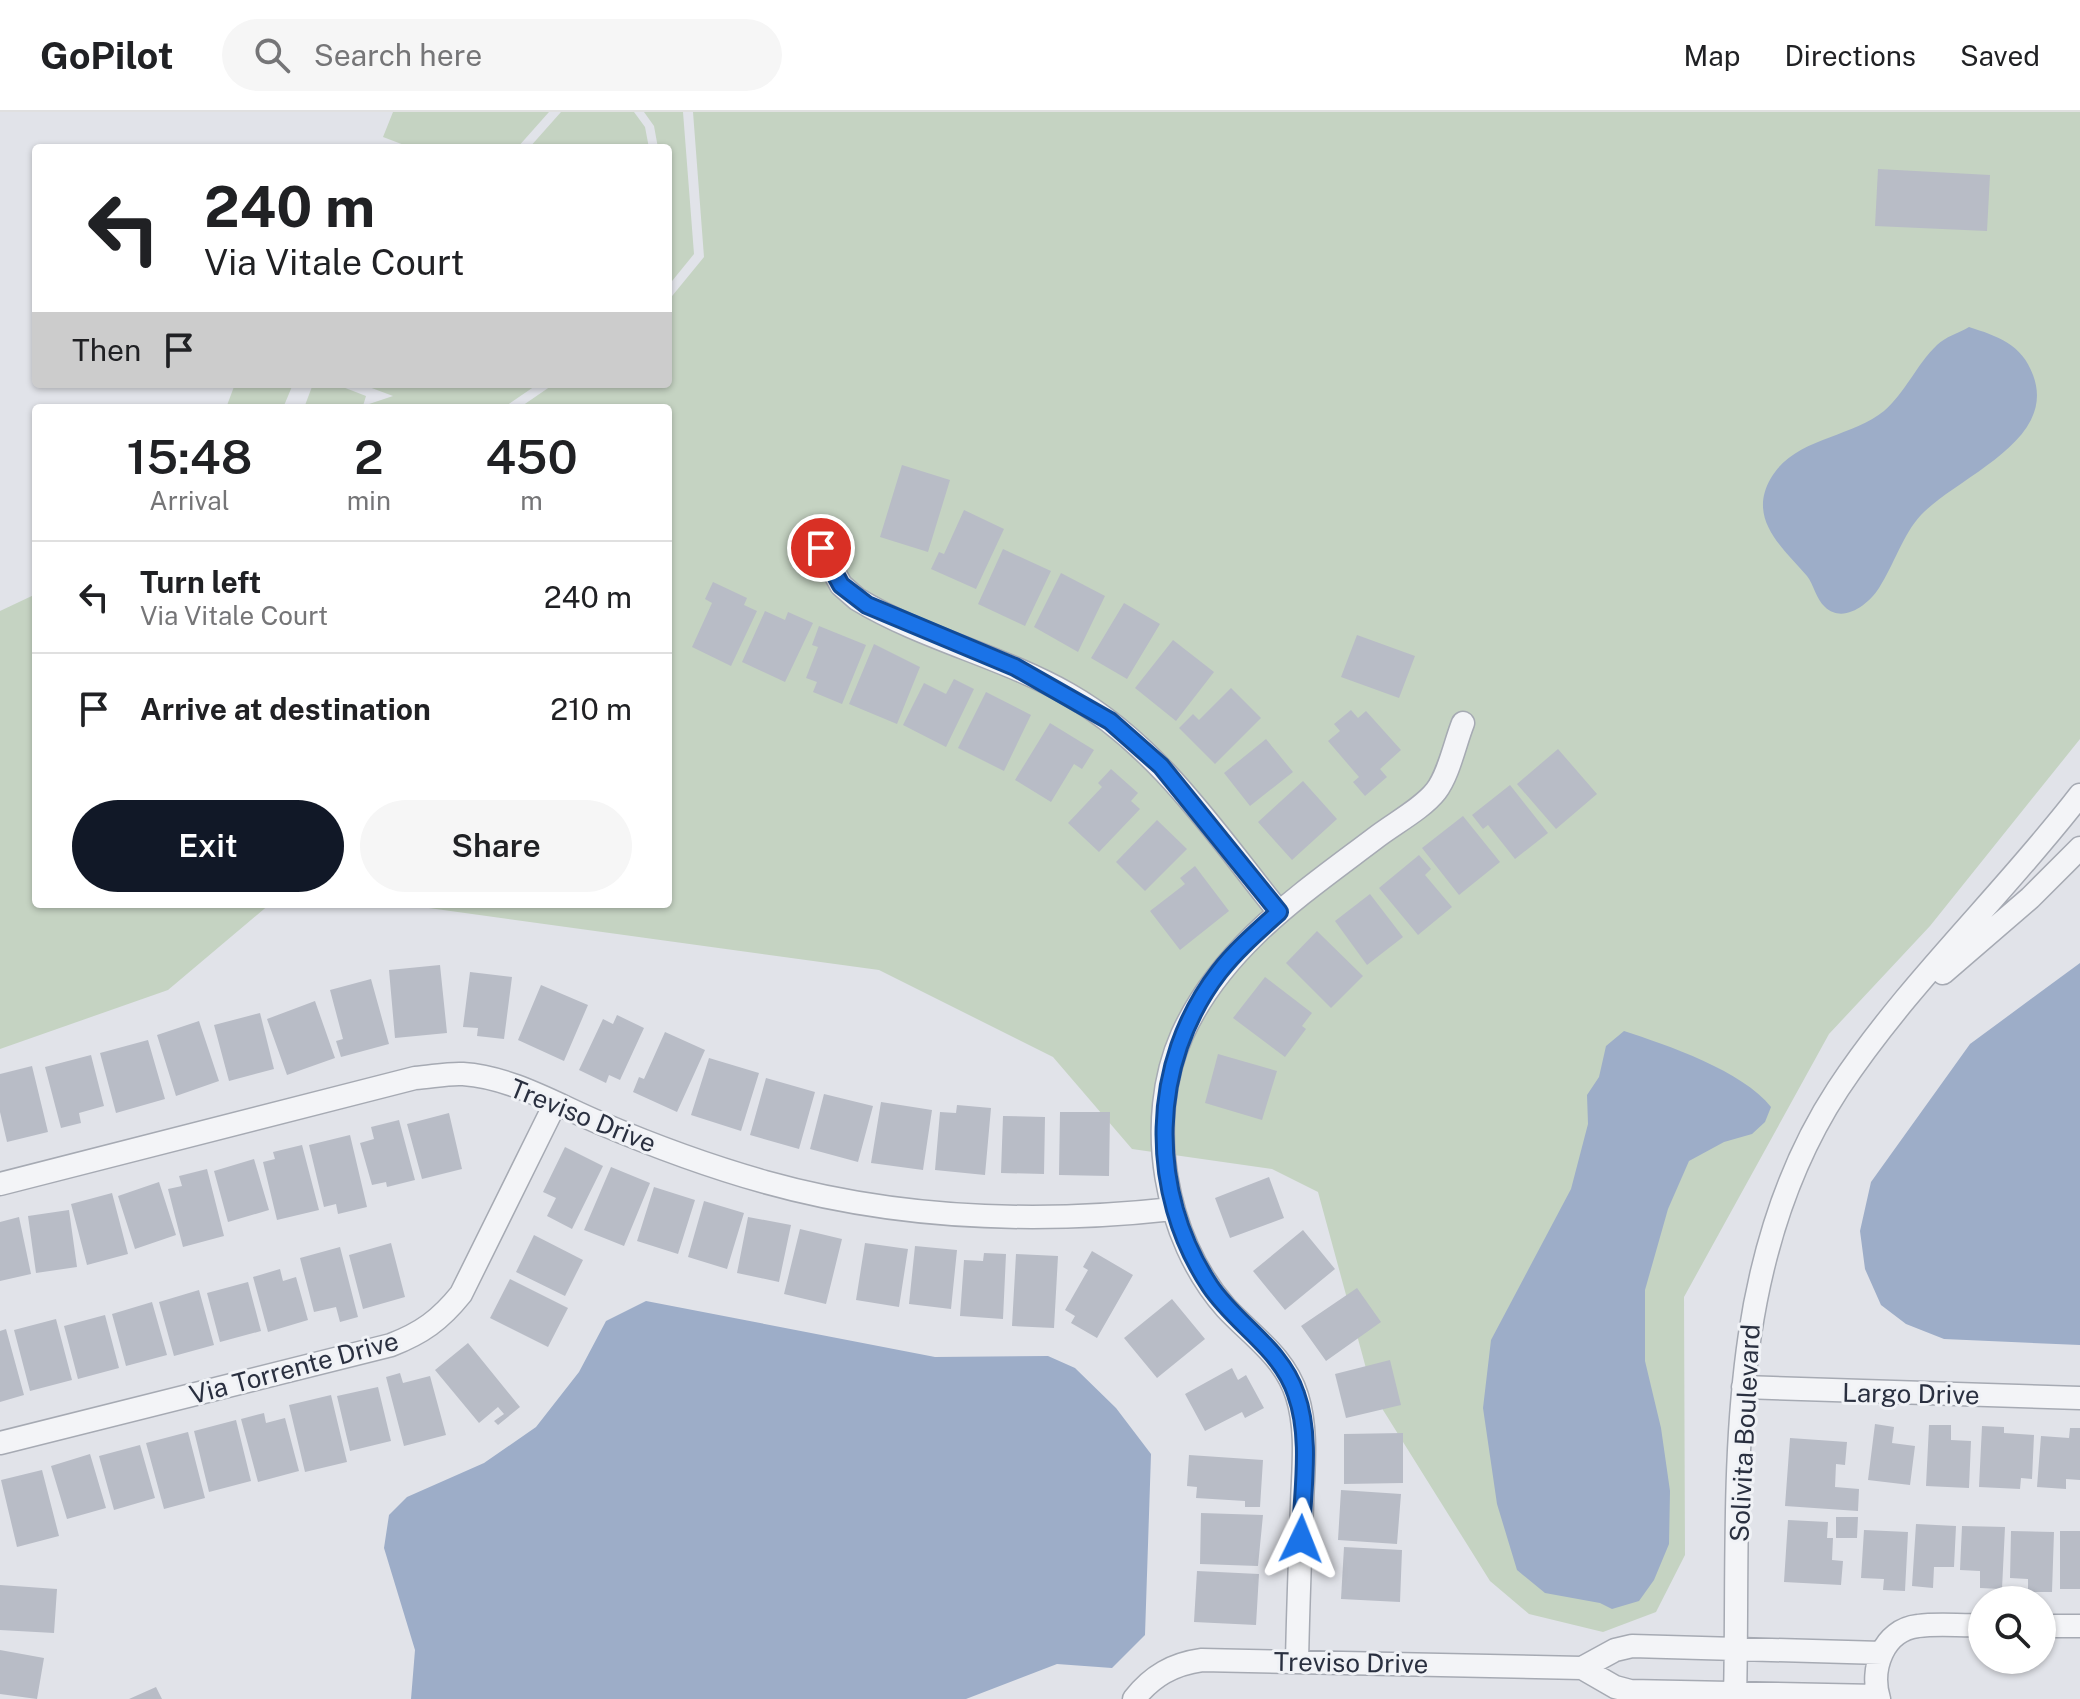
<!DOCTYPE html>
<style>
body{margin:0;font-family:"Public Sans",sans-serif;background:#f6f6f6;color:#202124;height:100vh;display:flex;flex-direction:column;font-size:30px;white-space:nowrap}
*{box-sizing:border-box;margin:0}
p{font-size:26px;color:#757577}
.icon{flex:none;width:44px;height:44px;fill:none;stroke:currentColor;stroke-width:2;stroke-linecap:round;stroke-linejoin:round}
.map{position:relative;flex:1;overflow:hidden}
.drawer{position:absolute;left:32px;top:292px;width:640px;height:504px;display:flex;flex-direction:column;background:#fff;border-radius:8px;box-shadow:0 2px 6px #0004}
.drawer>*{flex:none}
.banner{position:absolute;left:32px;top:32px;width:640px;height:244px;border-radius:8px;box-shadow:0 2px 6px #0004;background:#fff;color:#202124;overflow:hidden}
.buttons{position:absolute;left:1968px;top:1474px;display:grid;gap:16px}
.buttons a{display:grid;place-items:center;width:88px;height:88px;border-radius:50%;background:#fff;box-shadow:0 2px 6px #0004;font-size:40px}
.pin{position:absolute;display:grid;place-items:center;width:68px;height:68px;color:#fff;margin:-34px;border:4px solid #fff;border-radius:50%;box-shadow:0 2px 8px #0007}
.me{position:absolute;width:88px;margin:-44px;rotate:2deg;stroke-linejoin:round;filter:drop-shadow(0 0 6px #0008)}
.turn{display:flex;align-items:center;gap:28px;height:168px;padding:0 40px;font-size:36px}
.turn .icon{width:104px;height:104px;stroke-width:2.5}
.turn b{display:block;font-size:56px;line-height:68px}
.then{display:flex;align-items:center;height:76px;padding:0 40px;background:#0003;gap:16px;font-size:30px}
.eta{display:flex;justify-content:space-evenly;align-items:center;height:136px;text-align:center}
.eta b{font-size:48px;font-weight:600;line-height:56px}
.button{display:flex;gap:16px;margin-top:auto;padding:16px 40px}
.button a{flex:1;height:92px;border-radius:48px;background:#111827;color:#fff;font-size:32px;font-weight:600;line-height:92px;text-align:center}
.button a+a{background:#f6f6f6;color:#202124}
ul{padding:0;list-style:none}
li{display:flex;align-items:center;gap:24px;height:112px;padding:0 40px;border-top:2px solid #e0e0e0}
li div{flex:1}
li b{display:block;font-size:30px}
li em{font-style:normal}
header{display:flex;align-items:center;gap:48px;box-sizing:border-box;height:112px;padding:0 40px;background:#fff;border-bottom:2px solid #e0e0e0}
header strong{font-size:38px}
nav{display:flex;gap:44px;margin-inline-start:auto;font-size:28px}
.search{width:560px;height:72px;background:#f6f6f6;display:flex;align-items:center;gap:20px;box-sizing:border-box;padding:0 28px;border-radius:44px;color:#757577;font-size:30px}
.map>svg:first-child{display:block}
</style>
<header>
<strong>GoPilot</strong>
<div class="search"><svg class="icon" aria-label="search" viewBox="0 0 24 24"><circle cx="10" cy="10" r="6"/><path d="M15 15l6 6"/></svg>Search here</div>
<nav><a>Map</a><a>Directions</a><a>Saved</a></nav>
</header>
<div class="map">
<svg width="2080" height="1587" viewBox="0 0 2080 1587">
<rect width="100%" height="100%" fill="#e1e3e9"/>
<path fill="#c5d3c2" d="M393 0H549L517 36H412L383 25Z
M561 0H634L645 15 649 36H529Z
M644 0H683L694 142 668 174V36H658L654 14Z
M693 0H2080V627L1930 814 1829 922 1684 1185 1685 1443 1656 1500 1603 1520 1529 1502 1490 1469 1373 1282 1318 1080 1272 1057 1132 1037 1053 945 879 858 400 792H668V296H519L554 272H668V189L704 145Z
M235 272H293L283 296H226Z
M313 272H335L366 284 363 294 393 284 361 272H538L503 296H304Z
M36 482V792H270L168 878 0 937V499Z"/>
<path fill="#9dadc8" d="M1969 215C1997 224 2022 232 2033 263 2058 329 1958 364 1921 403 1903 422 1894 453 1879 476 1868 493 1843 512 1825 495 1816 487 1814 473 1807 464 1782 435 1747 407 1771 366 1794 326 1851 326 1884 299 1905 281 1917 252 1937 233 1945 225 1959 221 1969 215Z
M2080 851V1233L1944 1227 1906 1212 1881 1193 1865 1157 1860 1119 1871 1070 1970 932Z
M1624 919C1667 933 1743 959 1771 995L1765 1010 1752 1022 1724 1030 1689 1049 1668 1097 1645 1178V1249L1661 1316 1670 1379 1669 1432 1654 1468 1639 1489 1612 1497 1600 1491 1545 1481 1517 1458 1497 1392 1483 1296 1491 1228 1571 1077 1588 1012 1587 983 1599 965 1606 934Z
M646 1189 935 1245 1048 1244 1075 1256 1116 1296 1151 1342 1145 1523 1112 1556 1057 1552 966 1587H411L415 1538 384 1436 389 1403 407 1385 484 1351 536 1315 579 1260 606 1209Z"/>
<path fill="#b8bcc6" d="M1878 57 1990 63 1987 119 1875 114Z
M902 353 950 368 928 440 880 425Z
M964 398 1004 417 976 477 931 457 939 440 944 442Z
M1003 437 1051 459 1025 514 978 492Z
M1061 461 1105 484 1078 540 1034 515Z
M713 470 747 486 744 493 757 499 731 554 692 535 712 491 705 487Z
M1124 491 1160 512 1127 567 1091 546Z
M765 499 785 508 788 500 813 511 785 570 742 550Z
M819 514 866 533 842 592 813 580 817 570 806 566 818 535 812 533Z
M1357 523 1415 544 1399 586 1341 565Z
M1173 528 1214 560 1176 609 1135 576Z
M874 532 920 555 897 612 849 592Z
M954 567 974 577 946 635 903 613 924 571 946 582Z
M1231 576 1261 606 1215 652 1179 616 1193 602 1199 608Z
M986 580 1031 603 1004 659 958 636Z
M1351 598 1358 606 1366 599 1401 638 1380 657 1387 665 1365 684 1353 670 1359 665 1328 629 1340 619 1334 612Z
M1050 611 1094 638 1082 657 1074 652 1051 690 1015 668Z
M1266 627 1293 660 1250 694 1224 661Z
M1558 637 1597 682 1556 717 1517 672Z
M1111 657 1138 681 1131 689 1140 697 1099 740 1068 711 1102 675 1098 671Z
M1303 669 1337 707 1292 748 1258 710Z
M1510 673 1548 721 1515 747 1488 713 1483 717 1472 703Z
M1463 704 1500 750 1459 783 1422 736Z
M1157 708 1187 737 1145 779 1116 750Z
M1419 743 1431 757 1425 763 1452 795 1418 823 1379 776Z
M1195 754 1229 799 1180 838 1150 799 1185 772 1180 766Z
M1370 782 1403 825 1367 853 1335 809Z
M1317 819 1363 864 1331 896 1286 851Z
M440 853 447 921 395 926 389 858Z
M470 860 512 865 504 927 477 924 478 916 463 915Z
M1265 865 1312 901 1302 914 1306 917 1285 945 1233 906Z
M371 867 389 932 341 945 336 929 343 927 330 878Z
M541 873 588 893 564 949 518 928Z
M315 889 335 946 287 963 267 907Z
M260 901 274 957 229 969 214 913Z
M617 903 644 916 620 968 609 963 606 971 579 958 603 907 613 912Z
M199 909 219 969 176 984 157 923Z
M665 920 705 938 677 1000 633 980 639 965 644 967Z
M148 928 165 987 116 1001 100 941Z
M1218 942 1277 959 1262 1008 1205 991Z
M91 943 104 994 79 1001 81 1011 61 1016 45 955Z
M709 946 759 961 741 1019 691 1003Z
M32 954 48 1020 7 1030 0 1000V962Z
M766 966 815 980 799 1037 750 1023Z
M824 982 873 994 858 1050 810 1037Z
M881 990 932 998 923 1058 871 1051Z
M957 993 991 996 985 1063 935 1058 940 1000 956 1001Z
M1060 1000H1110L1109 1064 1059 1063Z
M449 1001 462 1057 422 1067 407 1012Z
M1003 1004 1045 1005 1044 1062 1001 1061Z
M399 1008 415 1068 387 1075 386 1070 372 1073 360 1031 374 1027 371 1015Z
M350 1023 367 1095 338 1102 336 1092 324 1095 309 1033Z
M302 1033 319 1098 277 1108 263 1050 275 1047 273 1040Z
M565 1035 603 1054 572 1117 547 1104 556 1086 543 1080Z
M254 1047 269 1098 228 1110 214 1059Z
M611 1055 650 1071 624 1134 584 1118Z
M207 1057 224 1124 183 1135 168 1077 182 1074 179 1064Z
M1269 1065 1284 1106 1230 1126 1215 1086Z
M159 1070 176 1123 135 1137 118 1084Z
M654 1075 695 1088 678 1142 637 1129Z
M112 1081 128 1142 87 1153 71 1092Z
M704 1089 744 1101 727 1157 688 1145Z
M69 1098 77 1155 36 1161 28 1104Z
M19 1105 31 1162 0 1169V1110Z
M748 1105 791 1113 779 1170 737 1161Z
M800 1117 842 1127 826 1192 784 1182Z
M1303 1118 1335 1157 1285 1198 1253 1159Z
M534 1123 583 1148 565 1184 516 1160Z
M391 1131 405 1185 363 1197 349 1143Z
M865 1131 908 1137 899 1195 856 1188Z
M915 1134 957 1138 951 1197 909 1192Z
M340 1135 358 1205 340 1210 336 1195 314 1200 300 1146Z
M1092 1139 1133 1163 1097 1226 1071 1211 1075 1204 1065 1198 1088 1158 1083 1155Z
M984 1141 1006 1142 1003 1207 960 1204 964 1148 983 1149Z
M1016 1142 1058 1144 1054 1216 1012 1214Z
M280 1157 283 1169 296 1165 308 1208 268 1220 253 1165Z
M510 1167 568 1196 548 1235 490 1206Z
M248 1170 261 1219 220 1230 207 1181Z
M1357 1176 1381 1210 1326 1249 1301 1214Z
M199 1178 214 1233 174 1244 159 1190Z
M1172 1187 1205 1227 1157 1266 1124 1226Z
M152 1190 167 1243 126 1254 112 1202Z
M105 1203 119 1256 78 1267 64 1214Z
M56 1207 72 1268 30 1279 14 1218Z
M6 1217 24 1283 0 1290V1219Z
M468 1231 520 1295 498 1313 494 1309 504 1302 498 1295 479 1311 435 1258Z
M1390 1248 1401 1293 1346 1306 1335 1262Z
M1232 1256 1238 1268 1246 1263 1264 1296 1245 1306 1242 1300 1205 1319 1185 1282Z
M400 1261 403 1271 430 1264 446 1323 404 1334 386 1265Z
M378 1275 391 1329 350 1339 337 1284Z
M331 1283 347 1350 305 1360 289 1293Z
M264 1301 266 1311 285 1306 299 1359 258 1370 241 1307Z
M236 1308 251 1369 209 1380 194 1319Z
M1875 1312 1894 1315 1892 1331 1915 1334 1910 1373 1868 1368Z
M1929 1313H1951V1328L1971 1329 1969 1376 1926 1374Z
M1982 1314 2004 1315V1321L2034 1323 2032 1367 2021 1366 2020 1377 1979 1375Z
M2070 1316H2080V1368L2066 1367V1377L2037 1375 2041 1324 2069 1326Z
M188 1320 205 1386 164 1397 146 1331Z
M1403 1321V1371L1344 1372V1322Z
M1790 1326 1847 1330 1845 1353 1836 1352 1835 1375 1859 1377 1858 1399 1785 1394Z
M140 1333 155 1386 114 1398 99 1344Z
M90 1342 106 1396 67 1407 51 1354Z
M1189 1343 1263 1348 1260 1395H1245V1389L1196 1386 1197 1375 1187 1374Z
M42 1358 59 1424 17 1435 1 1368Z
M1341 1378 1401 1382 1397 1432 1338 1428Z
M1201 1401 1263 1403 1258 1454 1200 1452Z
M1836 1405H1858L1857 1426H1836Z
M1788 1408 1828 1410 1827 1426H1833L1832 1448 1843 1449 1841 1473 1784 1470Z
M1916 1412 1956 1414 1954 1455H1934L1933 1476 1912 1474Z
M1962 1414 2005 1415 2002 1477 1980 1476V1459L1960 1458Z
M1864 1418 1908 1420 1905 1479 1883 1478 1884 1467 1861 1466Z
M2011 1419 2054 1420 2052 1480H2028V1467L2010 1466Z
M2060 1419H2080V1477H2060Z
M1344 1435 1402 1438 1400 1490 1341 1487Z
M1197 1459 1259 1462 1256 1513 1194 1510Z
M0 1473 57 1477 54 1521 0 1518Z
M0 1538 44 1546 37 1587 0 1582Z
M156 1575 162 1587H129Z"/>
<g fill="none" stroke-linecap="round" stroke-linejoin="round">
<defs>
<path id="street" d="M821 436 841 473 857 487C923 527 1001 544 1068 582 1158 633 1216 722 1279 800
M1943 861 2030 786 2080 736
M0 1072 415 966C431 965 448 961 463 962 511 965 557 993 600 1011 654 1034 708 1054 765 1070 897 1107 1037 1112 1173 1097
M1743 1275 2080 1286
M0 1331 391 1233C422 1221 440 1208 461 1182L555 992
M2042 1514H2080
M1297 1550C1298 1497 1300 1445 1302 1393 1303 1357 1308 1319 1297 1284 1285 1245 1253 1225 1226 1196 1164 1126 1144 1009 1182 923 1222 835 1300 783 1374 727 1393 712 1422 697 1436 679 1449 662 1455 631 1463 611
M1582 1556 1615 1575 1630 1579 1877 1584
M1134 1587C1152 1564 1173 1552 1202 1548L1582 1556 1615 1538 1632 1534 1882 1541
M1735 1587C1740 1380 1719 1159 1838 977 1908 871 2003 783 2080 683
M1879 1587C1870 1557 1883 1518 1918 1514 1939 1511 1961 1514 1982 1513"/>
</defs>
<use href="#street" stroke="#a6aab3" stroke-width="25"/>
<use href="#street" stroke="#f3f4f7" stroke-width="22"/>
</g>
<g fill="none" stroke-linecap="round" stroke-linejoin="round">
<defs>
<path id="route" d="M821 436 841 473 867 493 1015 555 1110 609 1161 654 1279 800C1258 819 1236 838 1219 860 1149 951 1147 1079 1210 1174 1236 1213 1281 1236 1296 1282 1312 1326 1302 1381 1301 1427"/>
</defs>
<use href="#route" stroke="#114b97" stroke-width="20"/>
<use href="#route" stroke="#1a73e8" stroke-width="14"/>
</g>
<g text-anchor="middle" stroke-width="6" stroke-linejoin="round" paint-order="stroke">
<g font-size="26" fill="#2a3040" stroke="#f0f2f6">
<text transform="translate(583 1004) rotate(22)" y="9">Treviso Drive</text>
<text transform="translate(294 1256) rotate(-15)" y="9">Via Torrente Drive</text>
<text transform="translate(1911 1282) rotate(1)" y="9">Largo Drive</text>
<text transform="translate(1745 1321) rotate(-87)" y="9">Solivita Boulevard</text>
<text transform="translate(1351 1551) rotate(1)" y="9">Treviso Drive</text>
</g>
</g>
</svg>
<div class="buttons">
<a><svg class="icon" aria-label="search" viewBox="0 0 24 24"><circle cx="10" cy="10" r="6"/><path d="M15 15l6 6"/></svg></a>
</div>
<div class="pin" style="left:821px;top:436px;background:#d93025"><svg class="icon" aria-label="arrive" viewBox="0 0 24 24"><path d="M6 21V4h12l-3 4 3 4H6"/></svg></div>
<svg class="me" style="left:1301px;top:1427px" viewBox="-20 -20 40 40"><path d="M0-17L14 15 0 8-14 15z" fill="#1a73e8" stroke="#fff" stroke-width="4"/></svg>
<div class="banner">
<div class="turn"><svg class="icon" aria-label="left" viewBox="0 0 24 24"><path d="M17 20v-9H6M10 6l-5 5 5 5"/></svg><div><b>240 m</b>Via Vitale Court</div></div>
<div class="then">Then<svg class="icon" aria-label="arrive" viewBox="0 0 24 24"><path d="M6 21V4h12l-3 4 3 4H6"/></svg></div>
</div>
<section class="drawer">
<div class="eta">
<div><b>15:48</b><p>Arrival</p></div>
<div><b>2</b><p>min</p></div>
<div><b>450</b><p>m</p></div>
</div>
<ul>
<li><svg class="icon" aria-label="left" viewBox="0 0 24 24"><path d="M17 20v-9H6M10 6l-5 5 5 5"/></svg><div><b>Turn left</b><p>Via Vitale Court</p></div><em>240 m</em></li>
<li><svg class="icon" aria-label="arrive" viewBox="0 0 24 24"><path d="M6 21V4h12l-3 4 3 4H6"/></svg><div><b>Arrive at destination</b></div><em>210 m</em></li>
</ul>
<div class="button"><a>Exit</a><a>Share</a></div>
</section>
</div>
